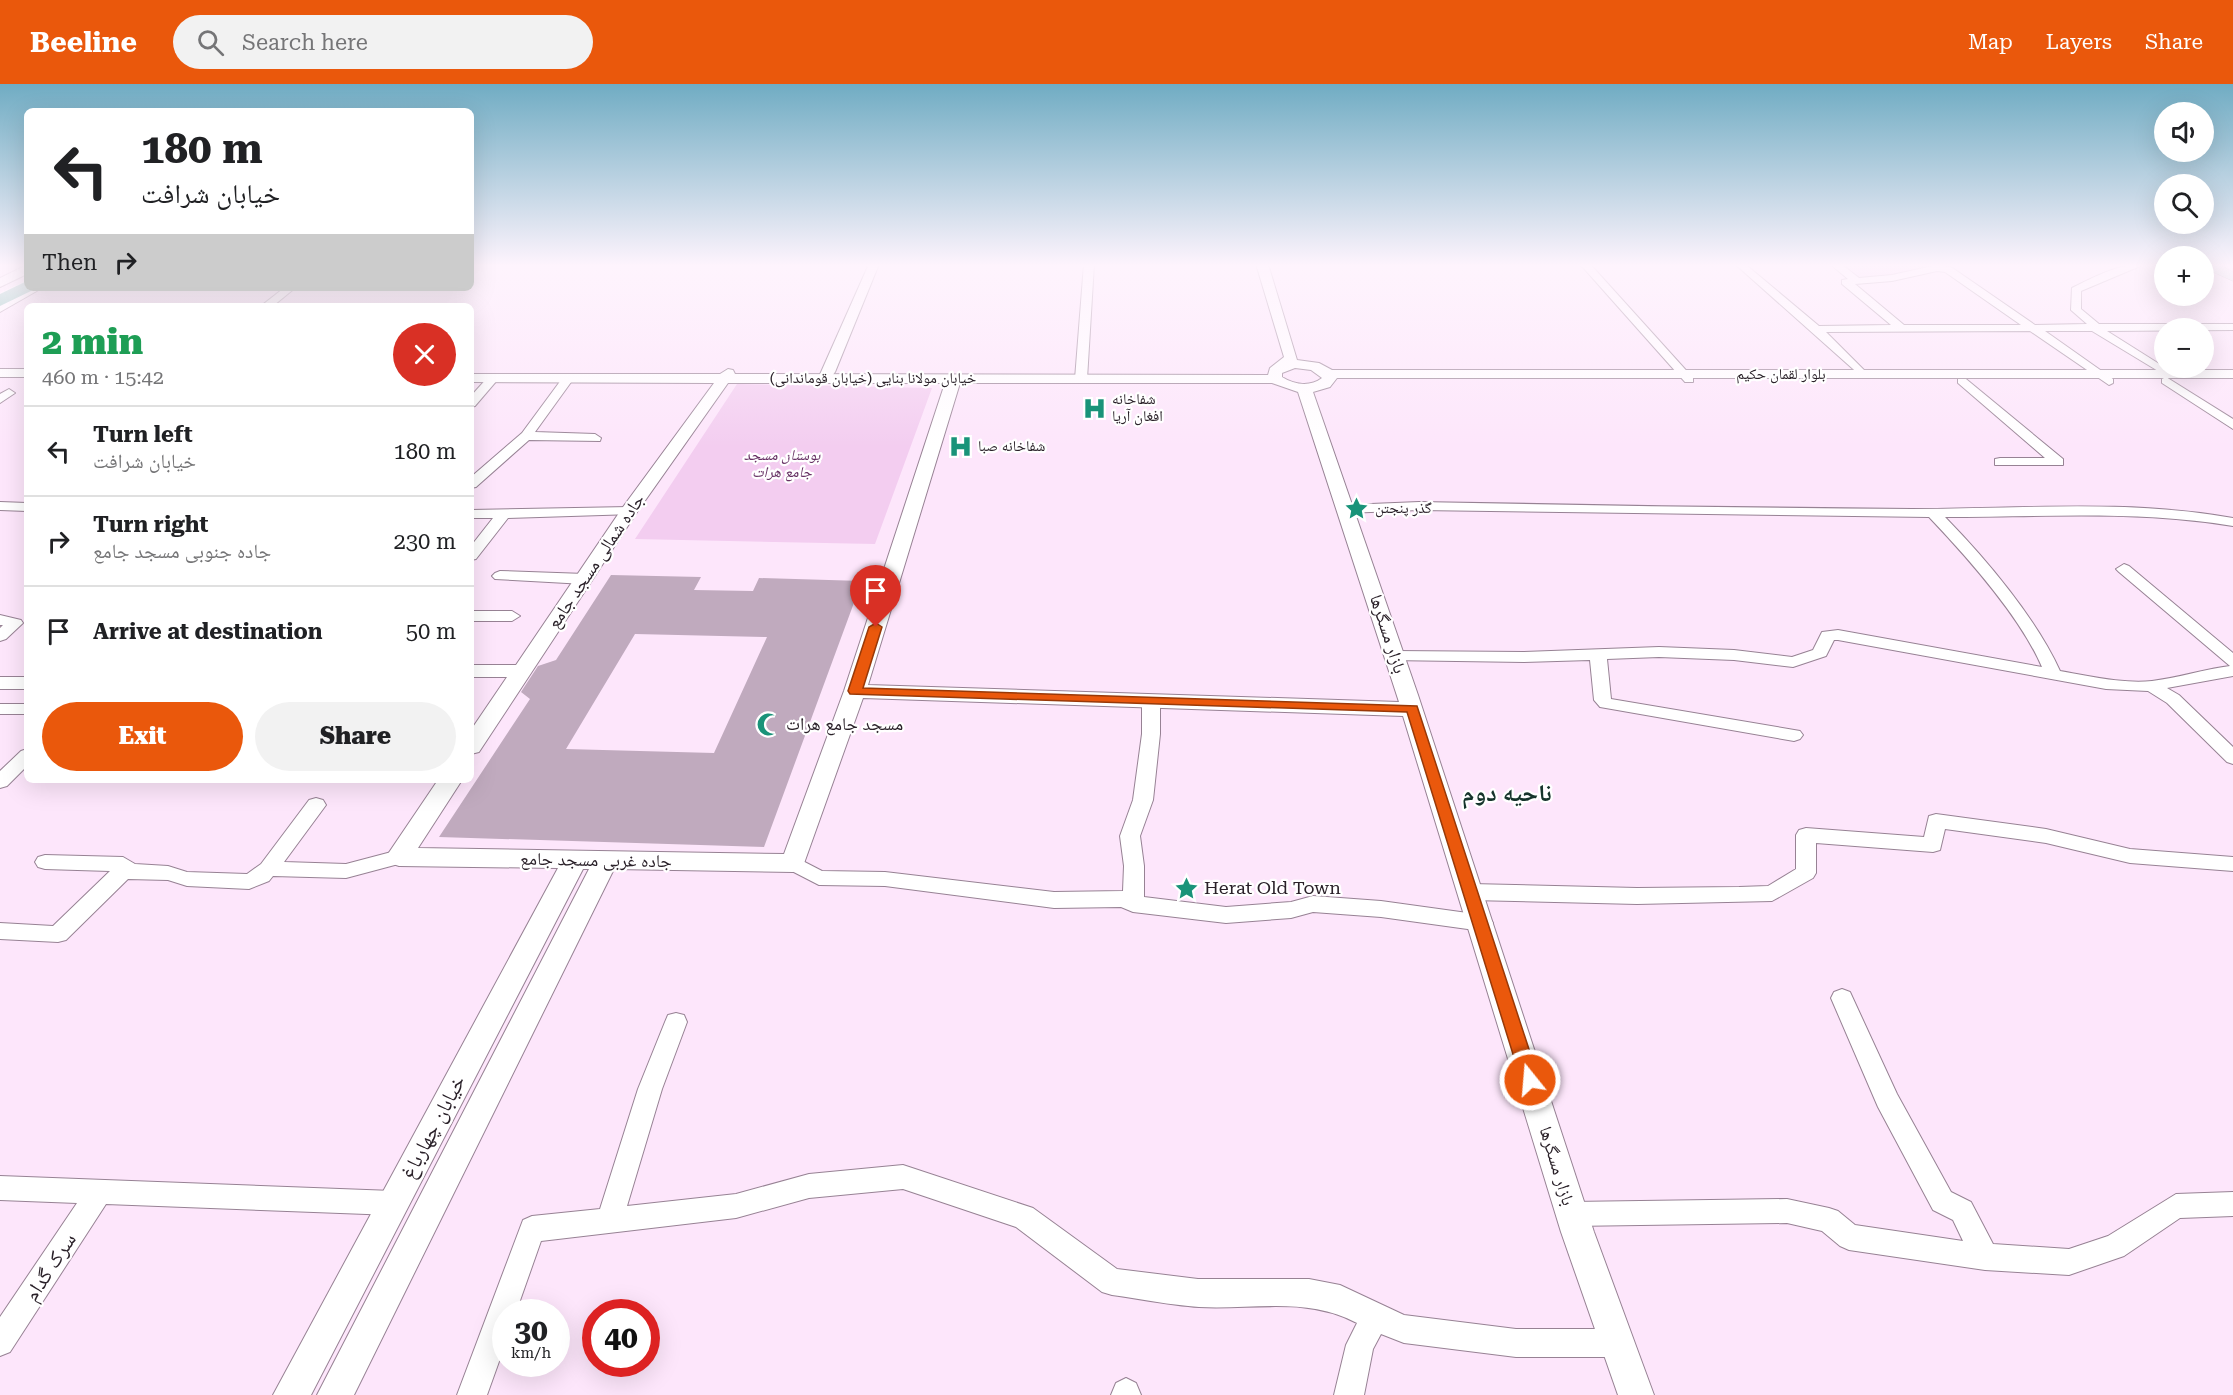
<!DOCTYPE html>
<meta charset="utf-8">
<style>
body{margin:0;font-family:"Roboto Serif","Noto Naskh Arabic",serif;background:#f2f2f2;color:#202124;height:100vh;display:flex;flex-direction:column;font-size:22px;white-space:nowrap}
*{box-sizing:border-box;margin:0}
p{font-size:20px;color:#757577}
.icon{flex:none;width:33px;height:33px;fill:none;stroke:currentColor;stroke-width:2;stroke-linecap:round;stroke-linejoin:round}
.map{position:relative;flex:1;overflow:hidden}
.panel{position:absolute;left:24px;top:219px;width:450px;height:480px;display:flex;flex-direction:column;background:#fff;border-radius:9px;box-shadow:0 6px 24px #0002}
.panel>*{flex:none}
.top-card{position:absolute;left:24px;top:24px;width:450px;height:183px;border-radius:9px;box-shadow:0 6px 24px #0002;background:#fff;color:#202124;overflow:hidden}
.buttons{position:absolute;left:2154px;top:18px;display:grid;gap:12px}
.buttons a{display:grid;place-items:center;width:60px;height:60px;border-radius:50%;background:#fff;box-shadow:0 6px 24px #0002;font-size:30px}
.speed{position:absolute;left:492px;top:1215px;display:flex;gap:12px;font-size:30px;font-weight:700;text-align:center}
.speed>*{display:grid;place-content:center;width:78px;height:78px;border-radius:50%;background:#fff;box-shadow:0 6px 24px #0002;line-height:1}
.speed small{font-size:15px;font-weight:400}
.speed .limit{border:9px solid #d22;background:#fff;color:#111}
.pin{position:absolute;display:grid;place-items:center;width:51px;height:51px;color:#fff;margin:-62px -26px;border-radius:50% 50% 50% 0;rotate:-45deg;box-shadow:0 0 6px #0007}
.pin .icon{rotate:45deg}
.me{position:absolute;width:66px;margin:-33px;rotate:343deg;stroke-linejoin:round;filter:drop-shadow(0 0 4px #0008)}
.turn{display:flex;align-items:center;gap:21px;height:126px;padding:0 18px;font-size:27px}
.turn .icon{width:78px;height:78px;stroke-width:2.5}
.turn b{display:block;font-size:42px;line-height:51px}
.then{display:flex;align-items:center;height:57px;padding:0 18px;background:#0003;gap:12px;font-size:22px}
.round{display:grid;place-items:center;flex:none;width:63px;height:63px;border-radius:32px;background:#f2f2f2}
.headline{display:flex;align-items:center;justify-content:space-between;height:102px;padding:0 18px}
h1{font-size:36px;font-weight:800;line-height:45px;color:#1e9e55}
.primary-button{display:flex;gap:12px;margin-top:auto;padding:12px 18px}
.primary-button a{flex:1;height:69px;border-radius:36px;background:#ea580c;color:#fff;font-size:24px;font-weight:800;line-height:69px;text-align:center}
.primary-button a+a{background:#f2f2f2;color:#202124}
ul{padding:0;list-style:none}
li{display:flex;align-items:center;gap:18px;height:90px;padding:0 18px;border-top:2px solid #e0e0e0}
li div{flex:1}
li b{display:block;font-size:22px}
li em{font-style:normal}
header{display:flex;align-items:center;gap:36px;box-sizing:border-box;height:84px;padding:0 30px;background:#ea580c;color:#fff}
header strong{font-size:28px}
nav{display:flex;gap:33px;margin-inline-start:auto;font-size:21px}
.search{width:420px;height:54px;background:#f2f2f2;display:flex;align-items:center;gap:15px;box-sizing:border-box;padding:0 21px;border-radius:33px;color:#757577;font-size:22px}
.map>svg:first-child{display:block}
</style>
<header>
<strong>Beeline</strong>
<div class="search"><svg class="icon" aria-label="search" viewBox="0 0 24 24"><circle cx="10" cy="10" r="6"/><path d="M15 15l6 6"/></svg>Search here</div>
<nav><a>Map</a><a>Layers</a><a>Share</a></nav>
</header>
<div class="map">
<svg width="2233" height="1311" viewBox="0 0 2233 1311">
<rect width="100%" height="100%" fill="#fde6fb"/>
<path fill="#f3cdf0" d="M1839 180H1934L1889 192 1858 193Z
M737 300 932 304 875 460 635 455Z"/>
<path fill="#c0aabe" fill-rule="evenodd" d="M611 491 701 493 694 506 753 507 759 494 862 497 764 763 439 753 530 615 521 608 538 582 556 576ZM635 550 767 553 714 669 566 665Z"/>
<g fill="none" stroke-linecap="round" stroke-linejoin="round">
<defs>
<path id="minor" d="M869 180H879L835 288 828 297H820L818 295Z
M1084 180H1094L1087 295 1081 299 1075 295Z
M1580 180H1590L1693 294V298H1685Z
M1735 180H1745L1819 242 1891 241 1842 200V196L1848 195 1830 180H1841L1859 194 1892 191 1937 181 1951 183 2035 241 2087 240 2071 226 2072 204C2096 192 2118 180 2145 180L2081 207V225L2099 240H2233V246L2107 247 2172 288V292L2168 293 2092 247H2045L2113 295V299L2109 301 2030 247 1826 248 1866 288V292L1862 293ZM1937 187 1945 188 2021 241H1904L1855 200 1892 197Z
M284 204H295L273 222H261Z
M489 292 499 294 475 322 471 323V312Z
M564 292 574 294 535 348 595 350 601 354 600 357 529 356 476 403 471 404V393L522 349Z
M2166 293 2233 335V345L2162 299V295Z
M1958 295H1966L2063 375V381H1995V375L2000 374H2045L1958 299Z
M9 305 15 309 0 319V310Z
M0 418 27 419V427L0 426Z
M1419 418C1583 421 1748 424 1912 425 2020 425 2127 415 2233 434V442C2137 426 2042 433 1945 433 1986 475 2036 534 2060 587 2090 592 2122 600 2152 597 2179 594 2204 585 2230 582L2119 488 2116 485 2124 480 2129 482 2233 569V592L2167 604 2179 611 2233 663V680L2227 678 2167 619 2148 607 2106 605 1838 556H1834L1826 572 1793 583 1734 576 1659 573 1607 575 1611 615 1800 647 1803 651 1800 655 1794 657 1600 623 1594 616 1590 576 1524 578 1389 576 1387 572 1395 567 1524 568 1659 563 1734 566 1792 573 1813 566 1822 548 1838 546 2042 583C2020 532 1968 474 1929 433L1419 426 1347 429 1340 425 1347 421Z
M629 423 634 424V430L508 434 476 475 471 476V462L493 434H471V426Z
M500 487 585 490 593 495 585 500 495 495 492 492 495 489Z
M471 527H512L520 532 512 537H471Z
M0 531 21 536 23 539 6 555 0 557V544L3 541H0Z
M1151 612 1160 617V650L1153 716 1140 752 1144 782V813L1226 823 1291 818 1313 812 1381 817 1482 831 1489 833 1493 839 1489 845 1482 847 1381 833 1313 828 1291 834 1226 839 1133 828 1121 823 1054 824 885 802 819 801 786 784 783 779 786 774 793 772 822 787 885 788 1054 808 1123 807 1124 782 1120 752 1133 716 1142 650V617Z
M0 620H27V630H0Z
M27 665V682L7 702 0 704V687L21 667Z
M316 714 323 716 326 721 284 778 346 780 399 766 406 768 409 773 406 778 346 794 273 792 269 797 249 805 187 802 168 796 128 795 66 856 58 858 0 855V839L53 842 110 787 45 785 38 783 35 778 38 773 45 771 123 773 135 780 168 782 187 788 247 790 261 780 309 716Z
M1936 730 2046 745 2130 765 2233 773V787L2130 779 2046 759 1945 745 1940 766 1933 768 1816 759V789L1813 794 1772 817 1637 820 1471 816 1464 813 1461 808 1464 803 1471 800 1637 804 1739 803 1768 802 1796 785V751L1799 746 1806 744 1924 753 1929 732Z
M1842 905 1850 908 1897 1010 1951 1108 1971 1118 1993 1160 2069 1165 2108 1152 2176 1110 2233 1108V1132L2180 1134 2124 1172 2069 1191 1985 1186 1849 1166 1840 1162 1822 1147 1787 1139 1571 1142 1562 1139 1558 1130 1562 1121 1571 1118 1787 1115 1829 1124 1838 1127 1855 1141 1963 1157 1953 1136 1933 1126 1878 1023 1831 914 1834 908Z
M676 929 684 931 687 938 662 1005 627 1122 736 1110 809 1090 903 1081 1033 1124 1117 1185 1198 1195H1309L1340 1201 1404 1231 1516 1245H1620L1630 1249 1634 1259 1630 1269 1620 1273H1516L1404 1259 1381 1250 1373 1265 1364 1311H1334L1346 1261 1357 1239C1307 1212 1253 1226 1199 1223 1170 1221 1141 1215 1112 1211L1102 1208 1016 1143 903 1105 809 1114 736 1134 541 1157 516 1228H506V1258L487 1311H457L523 1136 532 1132 600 1125 638 1005 665 938 668 931Z
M0 1092 393 1107 402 1110 406 1119 402 1128 393 1131 106 1120 10 1268 0 1272V1233L77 1119 0 1116Z
M1126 1294 1136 1299 1141 1311H1111L1116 1299Z"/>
<path id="tertiary" d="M1256 180H1268L1297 276 1319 279 1332 286H2233V294H1337L1330 303 1313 308 1418 611 1594 1148 1654 1311H1618L1561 1148 1403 632 863 614 802 785 793 788 614 785 354 1311H317L589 785H583L311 1311H273L558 784 399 782 390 779 386 773 390 767 438 696H462L418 764 784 770 844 607 945 299H728L637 428 479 668 471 670V646L507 593H471V581H516L623 423 714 299 471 298V290H720L728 285 733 286 735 290 1268 291 1270 284 1284 273ZM1295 284 1311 286 1322 294C1310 303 1295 301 1282 293V289ZM960 299H1272L1298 308 1399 618 868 601Z
M27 181V190L0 203V194Z
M27 204H42L0 228V219Z
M0 285H27V293H0Z
M0 593H27V605H0Z"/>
<path id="secondary" d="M2204 180H2217L2233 188V197L2204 184Z"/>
<path id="trunk" d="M27 197V204L33 206 0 222V210Z"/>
</defs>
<use href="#minor" stroke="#978294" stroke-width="2"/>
<use href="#tertiary" stroke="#978294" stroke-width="2"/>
<use href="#secondary" stroke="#978294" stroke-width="1"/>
<use href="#trunk" stroke="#fff" stroke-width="2"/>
<use href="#minor" fill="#fff" fill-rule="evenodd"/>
<use href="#tertiary" fill="#fff" fill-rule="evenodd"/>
<use href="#secondary" fill="#c2e2da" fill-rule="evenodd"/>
<use href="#trunk" fill="#5bb09c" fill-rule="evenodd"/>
</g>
<linearGradient id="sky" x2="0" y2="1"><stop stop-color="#70acc3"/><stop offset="0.5" stop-color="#fef4fd"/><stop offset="1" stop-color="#fef4fd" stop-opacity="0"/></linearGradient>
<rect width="2233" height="363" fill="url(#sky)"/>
<path fill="#ea580c" stroke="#983908" stroke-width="1.5" d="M876 539 882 543 863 604 1417 622 1539 996 1536 1001 1530 1004 1523 1001 1521 996 1407 628 850 610 848 607 869 543Z"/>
<defs>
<symbol id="hospital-bare" viewBox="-9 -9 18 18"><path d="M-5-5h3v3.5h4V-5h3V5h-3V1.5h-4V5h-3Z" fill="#199379" stroke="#fff" stroke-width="2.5" paint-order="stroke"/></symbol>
<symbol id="sight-bare" viewBox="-9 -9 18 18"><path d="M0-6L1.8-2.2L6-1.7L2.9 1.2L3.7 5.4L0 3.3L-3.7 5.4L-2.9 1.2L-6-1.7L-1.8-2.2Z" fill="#199379" stroke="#fff" stroke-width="2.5" paint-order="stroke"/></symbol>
<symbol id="mosque-bare" viewBox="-9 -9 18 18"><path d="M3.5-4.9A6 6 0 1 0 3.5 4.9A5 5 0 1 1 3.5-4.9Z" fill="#199379" stroke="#fff" stroke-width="2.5" paint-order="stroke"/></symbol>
</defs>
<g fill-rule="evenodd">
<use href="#hospital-bare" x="1078" y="308" width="33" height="33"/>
<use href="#hospital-bare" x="944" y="346" width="33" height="33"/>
<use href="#sight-bare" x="1340" y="408" width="33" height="33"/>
<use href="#mosque-bare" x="752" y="624" width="33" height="33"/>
<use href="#sight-bare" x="1170" y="788" width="33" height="33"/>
</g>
<g text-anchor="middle" stroke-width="4.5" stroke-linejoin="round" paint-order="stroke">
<g font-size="15" fill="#2a2129" stroke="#fff">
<text x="1781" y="295">بلوار لقمان حکیم</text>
<text x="873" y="299">خیابان مولانا بنایی (خیابان قوماندانی)</text>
</g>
<g font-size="15" fill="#2a2129" stroke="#fff" text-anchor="start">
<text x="1112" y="320">شفاخانه<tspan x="1112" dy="17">افغان آریا</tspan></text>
<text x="978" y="367">شفاخانه صبا</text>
<text x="1375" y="429">گذر پنجتن</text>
</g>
<g font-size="15" font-style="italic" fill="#663063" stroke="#fff">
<text x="782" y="376">بوستان مسجد<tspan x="782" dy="17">جامع هرات</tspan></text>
</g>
<g font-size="18" fill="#2a2129" stroke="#fff">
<text transform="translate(596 477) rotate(-56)" y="6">جاده شمالی مسجد جامع</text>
<text transform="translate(1388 550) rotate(72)" y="6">بازار مسگرها</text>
<text transform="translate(596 776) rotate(1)" y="6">جاده غربی مسجد جامع</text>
<text transform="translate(1557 1082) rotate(73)" y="6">بازار مسگرها</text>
</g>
<g font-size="18" fill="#2a2129" stroke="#fff" text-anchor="start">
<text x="786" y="646">مسجد جامع هرات</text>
<text x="1204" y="810">Herat Old Town</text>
</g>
<g font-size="21" fill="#2a2129" stroke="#fff">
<text transform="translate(433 1043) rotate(-62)" y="7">خیابان چهارباغ</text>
<text transform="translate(50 1183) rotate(-57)" y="7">سرک گدام</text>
</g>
<g font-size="24" font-weight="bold" fill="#16342c" stroke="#fff">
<text x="1507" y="717">ناحیه دوم</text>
</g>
</g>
</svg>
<div class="buttons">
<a><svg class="icon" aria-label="sound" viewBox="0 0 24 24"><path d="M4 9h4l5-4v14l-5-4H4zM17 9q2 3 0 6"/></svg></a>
<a><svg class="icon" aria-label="search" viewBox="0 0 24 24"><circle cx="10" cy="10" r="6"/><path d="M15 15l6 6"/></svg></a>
<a>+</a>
<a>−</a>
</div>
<div class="speed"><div>30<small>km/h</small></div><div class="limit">40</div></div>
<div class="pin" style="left:876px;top:543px;background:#d93025"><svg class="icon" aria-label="arrive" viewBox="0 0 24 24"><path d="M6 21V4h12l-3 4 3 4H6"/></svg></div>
<svg class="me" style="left:1530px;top:996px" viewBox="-20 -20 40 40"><circle r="17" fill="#ea580c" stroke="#fff" stroke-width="3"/><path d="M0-11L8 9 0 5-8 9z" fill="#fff"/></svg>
<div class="top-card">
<div class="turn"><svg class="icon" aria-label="left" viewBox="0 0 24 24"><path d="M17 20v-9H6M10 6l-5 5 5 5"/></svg><div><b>180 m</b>خیابان شرافت</div></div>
<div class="then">Then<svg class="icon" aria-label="right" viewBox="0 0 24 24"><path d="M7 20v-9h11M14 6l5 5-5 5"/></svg></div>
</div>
<section class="panel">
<div class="headline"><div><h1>2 min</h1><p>460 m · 15:42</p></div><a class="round" style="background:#d93025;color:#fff"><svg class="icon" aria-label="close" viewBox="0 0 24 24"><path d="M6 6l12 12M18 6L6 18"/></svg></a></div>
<ul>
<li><svg class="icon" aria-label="left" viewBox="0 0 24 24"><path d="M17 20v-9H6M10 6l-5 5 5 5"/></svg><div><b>Turn left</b><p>خیابان شرافت</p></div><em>180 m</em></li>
<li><svg class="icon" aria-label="right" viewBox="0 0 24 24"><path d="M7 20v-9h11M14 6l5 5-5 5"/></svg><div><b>Turn right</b><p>جاده جنوبی مسجد جامع</p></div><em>230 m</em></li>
<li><svg class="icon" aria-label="arrive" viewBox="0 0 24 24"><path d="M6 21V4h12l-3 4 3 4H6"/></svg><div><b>Arrive at destination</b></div><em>50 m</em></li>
</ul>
<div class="primary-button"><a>Exit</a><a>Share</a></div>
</section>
</div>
